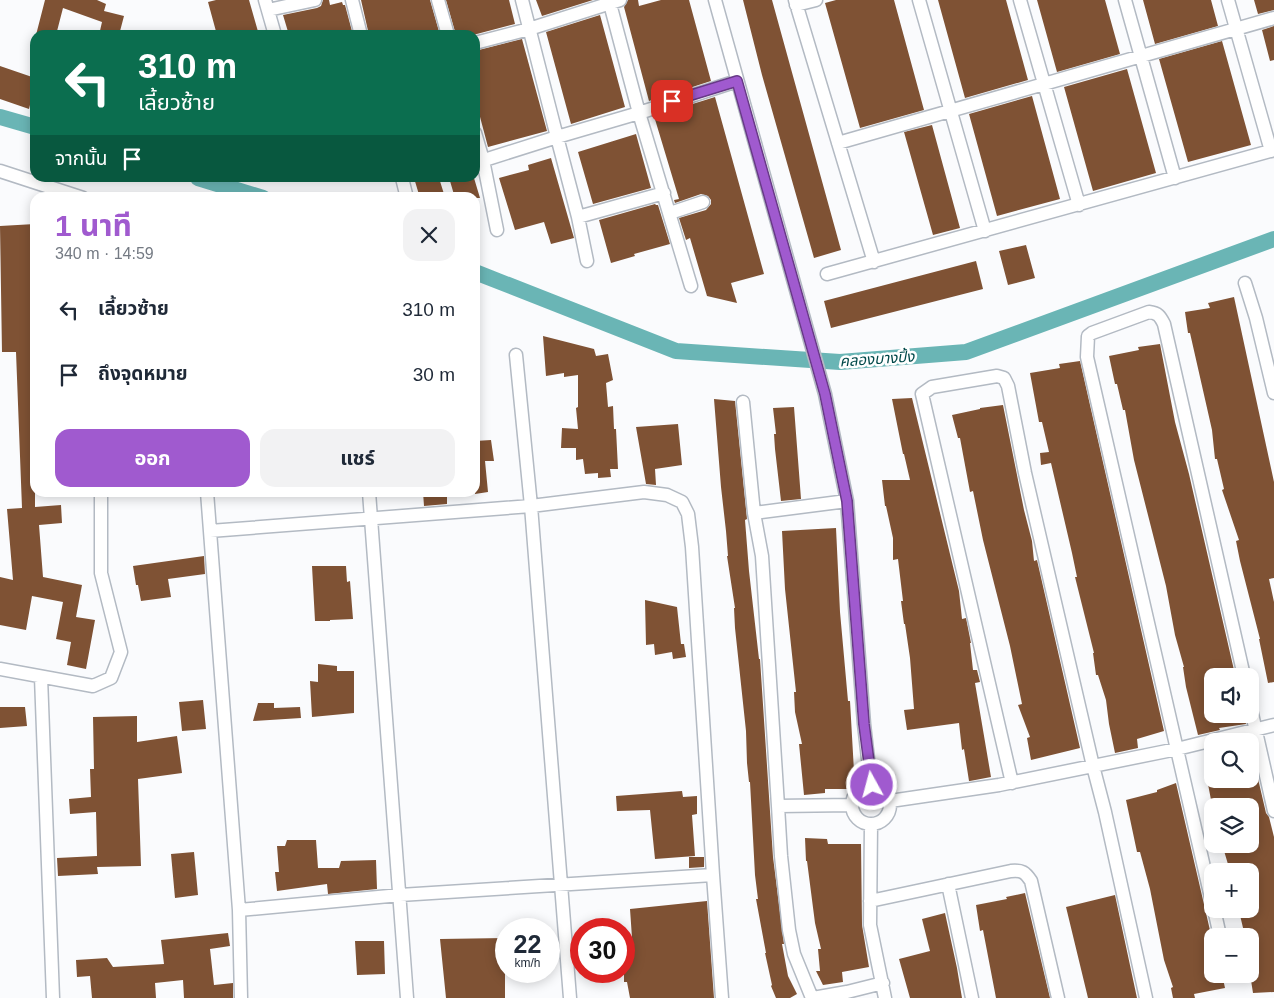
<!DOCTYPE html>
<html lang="th">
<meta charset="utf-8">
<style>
body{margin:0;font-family:Helvetica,"Noto Sans Thai",sans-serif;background:#f2f2f3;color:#1f2937;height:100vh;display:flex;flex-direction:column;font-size:19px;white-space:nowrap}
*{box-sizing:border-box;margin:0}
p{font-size:16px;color:#747a83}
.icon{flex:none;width:28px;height:28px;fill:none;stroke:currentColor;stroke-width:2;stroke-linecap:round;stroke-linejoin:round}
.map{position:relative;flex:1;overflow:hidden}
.drawer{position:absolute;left:30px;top:192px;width:450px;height:305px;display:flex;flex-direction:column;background:#fff;border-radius:15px;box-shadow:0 2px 12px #0003}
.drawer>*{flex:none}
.hud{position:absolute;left:30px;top:30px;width:450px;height:152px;border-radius:15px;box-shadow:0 2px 12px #0003;background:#0b6e4f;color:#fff;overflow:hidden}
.buttons{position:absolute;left:1204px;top:668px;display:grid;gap:10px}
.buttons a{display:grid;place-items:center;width:55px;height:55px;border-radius:10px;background:#fff;box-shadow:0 2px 12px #0003;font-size:25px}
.speed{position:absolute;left:495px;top:918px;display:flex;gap:10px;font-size:25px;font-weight:700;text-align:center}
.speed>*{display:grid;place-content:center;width:65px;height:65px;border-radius:50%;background:#fff;box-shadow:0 2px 12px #0003;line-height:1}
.speed small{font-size:12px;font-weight:400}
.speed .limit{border:8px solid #d22;background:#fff;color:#111}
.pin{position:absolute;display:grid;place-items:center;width:42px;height:42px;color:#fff;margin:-21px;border-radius:10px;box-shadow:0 2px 8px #0006}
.me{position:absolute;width:55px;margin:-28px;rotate:353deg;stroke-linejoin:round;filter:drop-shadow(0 0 4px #0008)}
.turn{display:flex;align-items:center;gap:18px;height:105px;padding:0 25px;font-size:22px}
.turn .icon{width:65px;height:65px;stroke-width:2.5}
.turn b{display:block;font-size:35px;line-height:42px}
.then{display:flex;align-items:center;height:48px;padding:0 25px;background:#0003;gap:10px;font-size:19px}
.round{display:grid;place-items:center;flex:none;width:52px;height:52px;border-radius:15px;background:#f2f2f3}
.overview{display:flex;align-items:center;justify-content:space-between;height:85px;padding:0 25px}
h1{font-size:30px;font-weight:700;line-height:38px;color:#a05acf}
.primary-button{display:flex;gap:10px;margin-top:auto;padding:10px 25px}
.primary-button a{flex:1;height:58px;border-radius:15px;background:#a05acf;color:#fff;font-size:20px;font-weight:700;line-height:58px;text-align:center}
.primary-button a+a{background:#f2f2f3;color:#1f2937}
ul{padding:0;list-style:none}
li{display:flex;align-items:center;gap:15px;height:65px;padding:0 25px}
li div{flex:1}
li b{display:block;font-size:19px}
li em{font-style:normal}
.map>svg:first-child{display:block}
</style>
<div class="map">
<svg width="1274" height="998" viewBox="0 0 1274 998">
<rect width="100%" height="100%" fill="#fafbfd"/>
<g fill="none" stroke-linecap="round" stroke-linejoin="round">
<path stroke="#6ab5b5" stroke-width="16" d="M0 117 35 127
M198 178 263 198
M475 272 676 351 840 362 966 352 1274 239"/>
</g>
<path fill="#7f5234" d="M45 0H97L106 4 104 11 124 16 119 35H99L102 22 63 8 56 35H36Z
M216 0H249L259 35H217L208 2Z
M323 0H329L330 5 342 2 343 5H345L353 35H289L283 15 317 8 321 6Z
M361 0H430L440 35H369Z
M446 0H509L515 24 473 35H456Z
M536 0H593L542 16Z
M628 0H638L639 6 661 0H689L711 81 649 101 624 7Z
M743 0H772L841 250 814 258 762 75Z
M836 0H894L924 110 860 128 825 3Z
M938 0H1006L1028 80 965 98Z
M1037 0H1105L1120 54 1057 72Z
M1143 0H1211L1218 26 1155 44Z
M1254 0H1274V10L1258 14Z
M600 15 625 107 571 124 546 32Z
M1274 26V60L1270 61 1262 30Z
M522 39 547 131 488 147 475 98V51Z
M1222 41 1251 145 1188 162 1159 59Z
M0 66 35 78V107L30 105 29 109 0 99Z
M1127 69 1156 173 1093 191 1064 87Z
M1032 96 1060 199 997 216 969 114Z
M715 97 764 274 731 283 737 303 707 296 690 238 686 240 679 218 706 210 711 204V200L708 196 701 194 675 203 674 200 679 199 654 116Z
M932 125 960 228 933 235 904 132Z
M636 134 651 188 593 204 578 152Z
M551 158 574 238 551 244 544 222 515 230 499 178 529 170 528 165Z
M414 178H439L444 194 430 198H420Z
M460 178H474L480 198H455L450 181Z
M655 204 656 205H658L670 244 634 254 635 256 611 263 599 220Z
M35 224V507L61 505 62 523 39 525 43 577 82 585 76 617 95 620 86 669 67 665 71 642 56 639 63 602 32 596 26 630 0 625V577L13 580 7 509 22 508 16 352H2L0 226Z
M1026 245 1035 278 1008 285 999 251Z
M976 261 983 289 831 328 824 301Z
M1234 297 1274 482V578L1269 579 1274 602V682L1268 683 1259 639H1260L1240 561 1236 541 1239 540 1222 490 1224 489 1217 459H1215L1212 430 1190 333H1188L1185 312 1210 308 1208 303Z
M543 336 594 349 596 356 608 354 613 380 606 383 608 407 613 406 614 429H616L618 469H610L611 477 598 478V473L585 474 583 459 576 460V448H561L562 428 578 429 576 408 578 407V375L564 377V373L546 376Z
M1160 344 1175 422 1189 474 1234 670 1207 675 1212 699V714H1244L1246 724 1219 728 1220 730 1198 735 1186 687 1183 667H1184L1175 635 1166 586 1134 460 1125 410H1123L1117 384H1115L1109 356 1139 350 1138 347Z
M1080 361 1164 731 1137 739 1138 748 1115 753 1109 724 1106 700 1098 675H1096L1093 653H1094L1075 577H1077L1072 553 1051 463 1041 465 1040 453 1049 452 1042 422H1039L1030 373 1060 368 1059 364Z
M912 398 959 591 962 619 966 618 971 643H970L973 670H977L980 682 975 683 991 777 970 781H969L964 749 962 750 959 723 907 730 904 710 914 709 910 658 905 624H904L901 601H903L898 559 893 560V538L886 506H885L882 480H910L904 454H903L892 399Z
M714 399 735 401 747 519 745 520 749 571 759 659H760L773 857 784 944H782L788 976 797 994 790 998H776L771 986 772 985 765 953H766L756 899H758L755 875 750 782H749L747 763 746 731 735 628 734 608H735L727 556H728L726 531 721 487Z
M1003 405 1024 510 1032 541 1034 561 1037 560 1080 748 1031 760 1027 738 1030 737 1018 705 1022 704 1010 646 983 540 973 491 970 492 960 438H958L952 415 980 409V408Z
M794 407 801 499 781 501 775 449 774 434H776L773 408Z
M678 424 682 465 655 469 656 485 646 484 636 427Z
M491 440 494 461H485L488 492 475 494V441Z
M423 492H447V504L424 506Z
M836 528 840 612 848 701H850L855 789H825V793L804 795 799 744H802L795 712 794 692H796L785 589 782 531Z
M204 556 205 574 168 579 171 597 141 601 138 585H136L133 566Z
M312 566H346L347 582 350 581 353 619 330 620V621H315Z
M645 600 677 607 681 644H684L686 657 673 659 672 652 655 655 654 644 646 645Z
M318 664 337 666V671H354V713L312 717 310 681 318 682Z
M203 700 206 729 182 731 179 702Z
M258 703H274V708L300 707 301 718 253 721Z
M0 707H25L27 726 0 728Z
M137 716V742L177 736 182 773 138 779 141 866 97 867 98 874 58 876 57 858 97 856 96 812 70 814 69 799 91 797 90 769H94L93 717Z
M1250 753H1252L1266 813 1269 817 1274 837V992L1253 993 1250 974V930L1244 932 1239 911 1250 910V871H1230L1222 844H1250V806H1244L1243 798 1212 805 1207 779H1250Z
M1176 783 1212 939V974H1222L1225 988 1194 994 1195 998H1173L1171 988 1173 987 1164 960 1150 889 1140 852H1137L1126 800 1157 792V790Z
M682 791 683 797 697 796V814L692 815 695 856 655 859 650 810 617 811 616 796Z
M805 838 827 839 828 844H861L862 925 869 967 842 972 843 982 823 985 816 971H820L818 949H821L815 923 807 861H806Z
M287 840H316L318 868H339L341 861 376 860 377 889 328 894 327 884 277 891 275 872H279L277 846H285Z
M194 852 198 895 175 898 171 854Z
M689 857H704V867L689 868Z
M1025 893 1050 998H996L983 930 980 931 976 905 1007 899 1006 897Z
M1115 895 1137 998H1088L1066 907Z
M707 901 714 998H630L627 982H624V953L633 952 630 909Z
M945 913 957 968 962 998H910L899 959 930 951 922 919Z
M228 933 230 946 210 949 214 985 233 983V998H184L183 980 155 983 156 998H92L90 976 77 977 76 960 107 958 113 967 164 964 161 940Z
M505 938V998H446L440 939Z
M355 941H384L385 974 357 975Z"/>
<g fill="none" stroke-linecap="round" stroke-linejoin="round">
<defs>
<path id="minor" d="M265 0 275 35
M352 0 361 35
M438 0 448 35
M522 0 557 137 639 113 737 81
M609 0 639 113 691 286
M715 0 825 394 847 501 864 724 871 785
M795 0 874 262
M919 0 985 231
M1020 0 1079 205
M1125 0 1175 178
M1228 0 1271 151
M796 5 816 0
M268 10 315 0
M475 43 529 29 620 0
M475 133 483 160 497 230
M838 143 1274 18
M475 163 557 137 578 217 587 261
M0 171 83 198
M402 178 407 198
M670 213 703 202
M578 217 664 193
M827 274 1274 150
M1245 283 1256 318 1274 393
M516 355 531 506 570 998
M743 402 754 513 762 556 778 806 852 805
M207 492 239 910 241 998
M369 492 407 998
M754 513 847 501
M210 531 531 506 644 492 667 495 682 502 688 514 692 547 713 875 722 998
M0 669 93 686 111 678 121 652 101 573V492
M41 677 53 998
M1250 705 1274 811
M1012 783 922 394 932 387 997 376 1004 378 1008 386 1025 473 1093 766 1105 812 1146 998
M852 805a19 19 0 1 1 38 0a19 19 0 1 1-38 0Z
M890 801 999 785 1177 749 1274 725
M778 806 781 856 789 930 794 954 812 998
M871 824 870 925 885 998
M948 884 972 998
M870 901 1011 871C1022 870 1025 872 1031 881L1058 998
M1212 902 1087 357 1088 336 1092 333 1149 312C1158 313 1160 316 1164 324L1244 676
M1214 909 1220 936
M239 910 400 895 713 875
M813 998 847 992 883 983"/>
</defs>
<use href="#minor" stroke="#b3bac3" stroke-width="15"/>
<use href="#minor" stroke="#fff" stroke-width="12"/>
</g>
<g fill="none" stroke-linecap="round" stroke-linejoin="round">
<defs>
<path id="route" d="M672 101 737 81 825 394 847 501 864 724 872 785"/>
</defs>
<use href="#route" stroke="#683a87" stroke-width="12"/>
<use href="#route" stroke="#a05acf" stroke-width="9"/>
</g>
<g text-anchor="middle" stroke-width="5" stroke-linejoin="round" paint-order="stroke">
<g font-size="15" font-style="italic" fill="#004849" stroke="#fff">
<text transform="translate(877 359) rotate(-4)" y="5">คลองบางปิ้ง</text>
</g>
</g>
</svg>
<div class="buttons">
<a><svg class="icon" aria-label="sound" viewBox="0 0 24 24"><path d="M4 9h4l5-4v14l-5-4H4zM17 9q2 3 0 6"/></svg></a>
<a><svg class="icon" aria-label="search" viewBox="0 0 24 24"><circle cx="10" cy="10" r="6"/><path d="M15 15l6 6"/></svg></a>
<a><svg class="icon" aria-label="layers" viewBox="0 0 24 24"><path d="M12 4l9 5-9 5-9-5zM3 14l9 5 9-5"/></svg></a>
<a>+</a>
<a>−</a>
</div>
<div class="speed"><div>22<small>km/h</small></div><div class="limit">30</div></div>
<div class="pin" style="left:672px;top:101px;background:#d93025"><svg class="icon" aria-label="arrive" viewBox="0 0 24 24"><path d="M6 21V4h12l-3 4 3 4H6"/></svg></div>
<svg class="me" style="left:872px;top:785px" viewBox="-20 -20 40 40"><circle r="17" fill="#a05acf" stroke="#fff" stroke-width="3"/><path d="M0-11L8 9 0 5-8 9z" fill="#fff"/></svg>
<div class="hud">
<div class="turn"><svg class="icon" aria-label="left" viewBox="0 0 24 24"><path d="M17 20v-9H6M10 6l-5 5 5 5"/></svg><div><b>310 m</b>เลี้ยวซ้าย</div></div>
<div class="then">จากนั้น<svg class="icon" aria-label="arrive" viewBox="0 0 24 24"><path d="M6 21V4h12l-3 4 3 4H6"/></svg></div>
</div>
<section class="drawer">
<div class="overview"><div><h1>1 นาที</h1><p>340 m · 14:59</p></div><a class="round"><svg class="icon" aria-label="close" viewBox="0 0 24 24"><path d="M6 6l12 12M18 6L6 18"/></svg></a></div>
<ul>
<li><svg class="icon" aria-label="left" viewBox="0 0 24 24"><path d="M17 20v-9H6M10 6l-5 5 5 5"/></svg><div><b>เลี้ยวซ้าย</b></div><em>310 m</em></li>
<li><svg class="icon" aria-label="arrive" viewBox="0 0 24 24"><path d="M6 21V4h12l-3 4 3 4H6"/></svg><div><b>ถึงจุดหมาย</b></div><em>30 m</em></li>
</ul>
<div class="primary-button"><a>ออก</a><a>แชร์</a></div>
</section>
</div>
